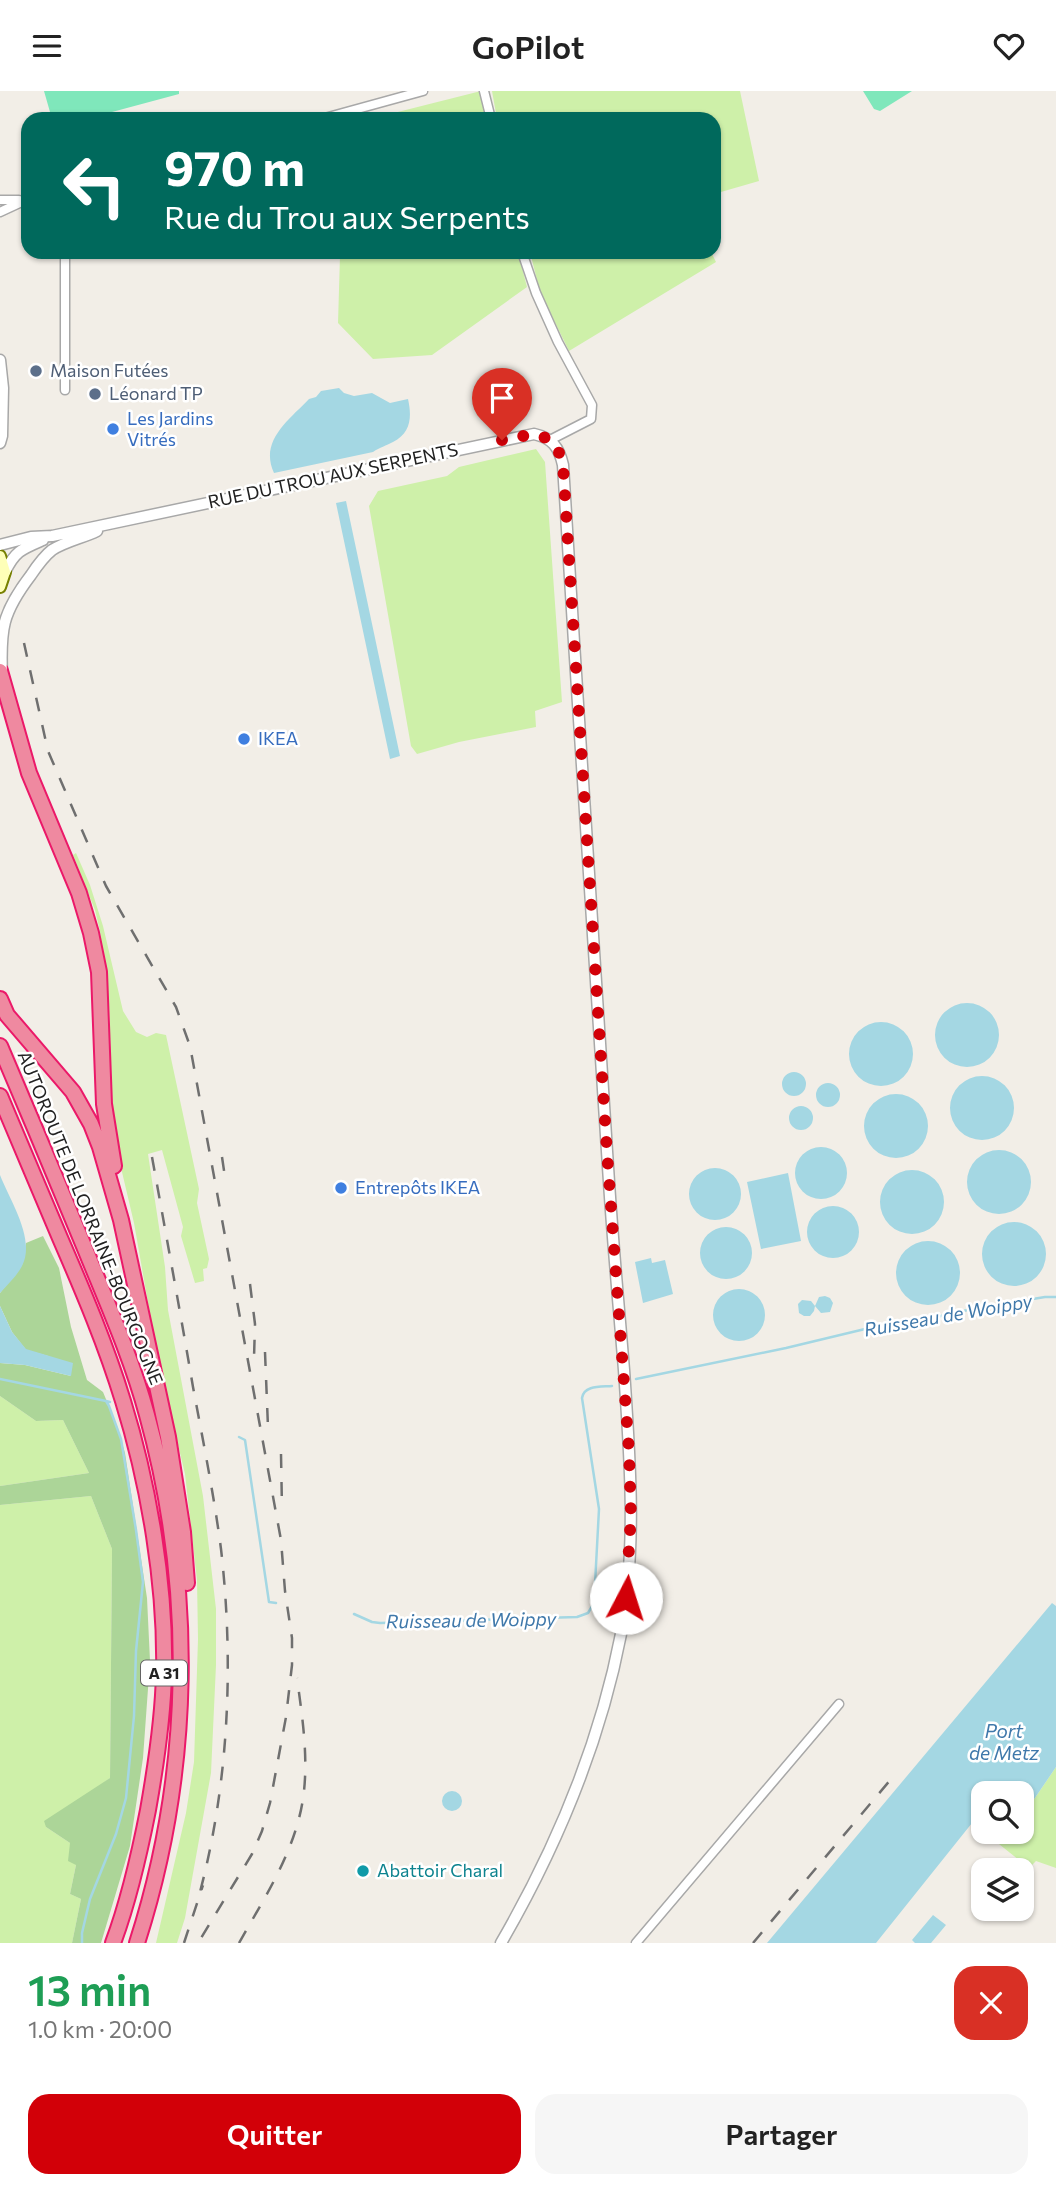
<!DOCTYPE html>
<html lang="fr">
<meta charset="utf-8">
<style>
body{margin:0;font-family:Commissioner,sans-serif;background:#f6f6f6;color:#222;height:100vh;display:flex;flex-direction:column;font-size:26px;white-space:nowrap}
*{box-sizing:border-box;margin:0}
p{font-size:23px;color:#767676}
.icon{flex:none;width:38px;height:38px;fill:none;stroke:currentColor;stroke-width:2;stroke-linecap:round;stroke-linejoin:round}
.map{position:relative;height:1852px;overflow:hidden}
.panel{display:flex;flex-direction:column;background:#fff;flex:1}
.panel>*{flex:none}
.top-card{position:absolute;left:21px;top:21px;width:700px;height:147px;border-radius:21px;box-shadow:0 2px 5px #0004;background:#00695c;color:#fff;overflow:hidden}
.controls{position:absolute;left:971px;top:1690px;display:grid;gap:14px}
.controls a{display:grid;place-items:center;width:63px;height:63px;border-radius:14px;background:#fff;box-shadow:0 2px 5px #0004;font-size:35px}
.pin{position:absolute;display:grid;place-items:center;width:60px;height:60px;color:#fff;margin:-72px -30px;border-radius:50% 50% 50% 0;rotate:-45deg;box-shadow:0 0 7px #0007}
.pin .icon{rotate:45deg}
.me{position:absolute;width:77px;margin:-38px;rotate:5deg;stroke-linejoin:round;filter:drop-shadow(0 0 5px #0008)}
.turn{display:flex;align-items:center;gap:24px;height:147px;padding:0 28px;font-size:32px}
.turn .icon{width:91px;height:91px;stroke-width:2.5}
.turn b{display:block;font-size:49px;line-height:60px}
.round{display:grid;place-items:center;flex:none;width:74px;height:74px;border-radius:21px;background:#f6f6f6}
.summary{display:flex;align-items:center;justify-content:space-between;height:119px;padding:0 28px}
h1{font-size:42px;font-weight:600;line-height:52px;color:#1e9e55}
.primary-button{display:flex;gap:14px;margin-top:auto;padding:14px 28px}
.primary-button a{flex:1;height:80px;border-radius:21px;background:#d20008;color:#fff;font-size:28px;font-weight:600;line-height:80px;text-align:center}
.primary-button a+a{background:#f6f6f6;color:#222}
header{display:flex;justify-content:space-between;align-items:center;height:91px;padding:0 28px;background:#fff;font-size:32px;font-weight:600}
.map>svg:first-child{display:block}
</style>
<header><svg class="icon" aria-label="menu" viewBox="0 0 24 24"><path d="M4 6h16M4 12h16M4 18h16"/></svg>GoPilot<svg class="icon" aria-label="heart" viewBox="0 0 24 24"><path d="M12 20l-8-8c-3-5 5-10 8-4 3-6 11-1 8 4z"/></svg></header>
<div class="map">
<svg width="1056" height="1852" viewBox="0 0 1056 1852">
<rect width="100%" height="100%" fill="#f2eee7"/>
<path fill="#cef0a9" d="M481 0 487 28H370Z
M492 0H740L759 90 714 103V28H497Z
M351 161H518L527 196 432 264 373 268 338 232 340 165Z
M530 161H711L716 171 569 260 540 201Z
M536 358 545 371 562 611 535 620 536 636 459 651 417 663 411 655 369 415 378 400 447 385 459 376Z
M76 762 90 794 103 835 123 920 136 941 147 946 156 942 166 944 199 1098 197 1112 209 1168 207 1177 203 1178 204 1190 195 1192 181 1145 183 1136 162 1059 148 1063 165 1176 168 1219 203 1405 216 1518V1574L211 1682 185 1827 177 1852H156L186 1722 194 1671 198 1548 197 1489 185 1383 159 1274 134 1132 118 1064 113 1026 109 915 100 840 95 819 73 764Z
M0 1305 36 1330 63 1329 89 1382 0 1395Z
M91 1405 112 1458 110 1687 46 1736 70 1752 76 1774 70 1803 81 1808 72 1852H0V1414Z
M1056 1676V1777L1036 1770 1029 1777 984 1741H993L1007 1747 1011 1741H1022V1726Z"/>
<path fill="#acd598" d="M43 1145 59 1177 71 1236 87 1289 103 1301 117 1335 125 1362 147 1507 150 1570 143 1667 130 1755 101 1852H72L81 1808 70 1803 76 1774 68 1770 70 1752 46 1736 44 1730 110 1687 112 1458 91 1405 0 1414V1395L89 1382 63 1329 36 1330 0 1305V1272L25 1274 71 1285 48 1265 26 1259 12 1241 0 1215V1202L22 1174 26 1152Z"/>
<path fill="#7fe7bb" d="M44 0H179V3L86 28H52Z
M863 0H912L880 20 874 18Z"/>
<path fill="#a4d7e3" d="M339 297 344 302 354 305 372 302 390 312 408 308C412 326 411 342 393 351 386 355 380 356 373 361L274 382C259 350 289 329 309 308L316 306 321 300Z
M346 410 400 665 390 668 336 412Z
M935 944a32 32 0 1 1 64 0a32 32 0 1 1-64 0Z
M849 963a32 32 0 1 1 64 0a32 32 0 1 1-64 0Z
M782 993a12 12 0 1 1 24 0a12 12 0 1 1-24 0Z
M950 1017a32 32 0 1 1 64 0a32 32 0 1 1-64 0Z
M816 1004a12 12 0 1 1 24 0a12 12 0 1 1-24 0Z
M864 1035a32 32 0 1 1 64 0a32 32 0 1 1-64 0Z
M789 1027a12 12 0 1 1 24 0a12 12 0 1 1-24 0Z
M795 1082a26 26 0 1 1 52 0a26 26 0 1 1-52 0Z
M967 1091a32 32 0 1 1 64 0a32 32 0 1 1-64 0Z
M689 1103a26 26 0 1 1 52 0a26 26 0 1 1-52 0Z
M880 1111a32 32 0 1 1 64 0a32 32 0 1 1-64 0Z
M788 1082 801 1150 761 1158 747 1091Z
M0 1084C10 1110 36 1148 22 1175 17 1185 7 1194 0 1202Z
M807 1141a26 26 0 1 1 52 0a26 26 0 1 1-52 0Z
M982 1163a32 32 0 1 1 64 0a32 32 0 1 1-64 0Z
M700 1162a26 26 0 1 1 52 0a26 26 0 1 1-52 0Z
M896 1182a32 32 0 1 1 64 0a32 32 0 1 1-64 0Z
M651 1167 652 1172 665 1169 673 1203 643 1212 635 1171Z
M713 1224a26 26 0 1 1 52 0a26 26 0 1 1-52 0Z
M825 1205 830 1207 833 1212 830 1221 821 1222 815 1215 814 1220 810 1225H804L799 1222 798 1213 802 1209 811 1210 815 1215 819 1206Z
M0 1215 12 1241 26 1258 73 1272 71 1285 25 1274 0 1272Z
M1052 1512 1056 1515V1676L1022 1726V1703H984L983 1737 972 1732 876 1852H767Z
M442 1710a10 10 0 1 1 20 0a10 10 0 1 1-20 0Z
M933 1824 946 1834 931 1852H915L912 1849Z"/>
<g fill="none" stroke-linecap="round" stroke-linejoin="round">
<path stroke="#a4d7e3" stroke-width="2.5" d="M0 1288 106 1310
M636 1288 786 1257 865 1238 910 1232 972 1218 1045 1206H1056
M239 1346 245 1349 269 1511 276 1512
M354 1523 372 1531 380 1532 577 1526 588 1522 594 1512 599 1418 582 1307C584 1294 601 1296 612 1295
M82 1852V1842L90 1808 116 1743 126 1707 134 1625 136 1560 143 1491 136 1439 121 1348 109 1315 106 1310 110 1311"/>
<defs>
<path id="minor" d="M484 0 491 28
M321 28 423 0
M0 109H19
M0 121 28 108
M522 161 536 202 558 251 592 314 591 328 550 349
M65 299V161
M636 1852 839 1613"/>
<path id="tertiary" d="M0 269 3 297 2 345 0 352
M0 454 31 446 52 445 534 343C552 347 559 356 563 374 578 613 592 852 609 1091 613 1154 619 1217 624 1279 630 1367 637 1456 621 1543 600 1652 556 1757 501 1852
M5 481C15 460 22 458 43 449
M2 585C0 538 2 522 31 484 37 475 43 466 52 459 66 450 83 447 97 440"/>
<path id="secondary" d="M0 465 5 481 0 496"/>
<path id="motorway" d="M0 580 29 682 79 802 91 842 99 881 104 1013 114 1075
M0 908 7 924 73 1001 91 1033 100 1056 121 1129 168 1346 183 1441 187 1492
M0 955C29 1023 58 1092 86 1160 108 1214 132 1268 147 1324 195 1498 192 1681 137 1852
M0 1005C20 1052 40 1100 60 1147 83 1200 106 1254 123 1310 149 1394 166 1495 164 1582 163 1628 156 1674 148 1719 139 1765 129 1809 113 1852"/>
</defs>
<use href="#minor" stroke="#a8a8a8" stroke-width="11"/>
<use href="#tertiary" stroke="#a8a8a8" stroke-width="13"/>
<use href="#secondary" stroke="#778000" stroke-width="14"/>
<use href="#motorway" stroke="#eb1969" stroke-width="18"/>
<use href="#minor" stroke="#fff" stroke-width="8"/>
<use href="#tertiary" stroke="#fff" stroke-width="10"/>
<use href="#secondary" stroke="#feffb8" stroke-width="10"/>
<use href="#motorway" stroke="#ef89a0" stroke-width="14"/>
<path stroke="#6f6f6f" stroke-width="2.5" stroke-dasharray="14 14" stroke-linecap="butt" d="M24 552 48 660 106 795 176 916 190 955 281 1449 285 1500 292 1547V1574L286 1626 270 1712 262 1740 252 1763 198 1852
M152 1066C166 1143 180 1220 193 1296 203 1350 214 1404 221 1458 234 1571 229 1691 200 1801
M222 1066 226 1093
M250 1193 255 1233 254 1267
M265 1261 268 1336
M281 1363 282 1418
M184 1852 203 1794
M239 1852C266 1804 298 1756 304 1700 308 1662 302 1624 297 1587
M753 1852 897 1681"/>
</g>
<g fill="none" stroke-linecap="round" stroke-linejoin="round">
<path stroke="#d20008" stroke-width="12" stroke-dasharray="0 21.6" d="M502 349C531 343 554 336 563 374L607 1061 629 1360 631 1424 626 1507"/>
</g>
<g fill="#5c6f8a" stroke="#fff" stroke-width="2.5">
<circle cx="36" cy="280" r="7"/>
<circle cx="95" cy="303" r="7"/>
</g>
<g fill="#3f7fe0" stroke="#fff" stroke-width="2.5">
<circle cx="113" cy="338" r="7"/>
<circle cx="244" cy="648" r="7"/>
<circle cx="341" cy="1097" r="7"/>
</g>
<circle fill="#0f9aa8" stroke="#fff" stroke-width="2.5" cx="363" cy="1780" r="7"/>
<g text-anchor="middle" stroke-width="5" stroke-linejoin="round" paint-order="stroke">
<rect fill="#fff" stroke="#646464" stroke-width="2" x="141" y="1569.5" width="46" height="25" rx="5"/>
<g font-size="16" font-weight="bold" fill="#212121">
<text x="164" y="1588">A 31</text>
</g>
<g font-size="18" fill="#4e5e75" stroke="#fff" text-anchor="start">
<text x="50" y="286">Maison Futées</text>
<text x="109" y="309">Léonard TP</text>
</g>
<g font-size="18" fill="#366cbe" stroke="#fff" text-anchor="start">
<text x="127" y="334">Les Jardins<tspan x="127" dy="21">Vitrés</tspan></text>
<text x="258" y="654">IKEA</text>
<text x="355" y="1103">Entrepôts IKEA</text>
</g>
<g font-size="18" fill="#212121" stroke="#fff">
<text transform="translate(333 385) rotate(-12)" y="6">RUE DU TROU AUX SERPENTS</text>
<text transform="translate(90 1127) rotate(68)" y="6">AUTOROUTE DE LORRAINE-BOURGOGNE</text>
</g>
<g font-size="18" fill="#0d838f" stroke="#fff" text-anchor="start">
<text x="377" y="1786">Abattoir Charal</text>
</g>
<g font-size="19" font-style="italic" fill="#3f78aa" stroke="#fff">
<text transform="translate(948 1224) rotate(-10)" y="7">Ruisseau de Woippy</text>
<text transform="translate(471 1529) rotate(-1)" y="7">Ruisseau de Woippy</text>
<text x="1004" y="1647">Port<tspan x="1004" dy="22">de Metz</tspan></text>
</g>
</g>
</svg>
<div class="controls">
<a><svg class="icon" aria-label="search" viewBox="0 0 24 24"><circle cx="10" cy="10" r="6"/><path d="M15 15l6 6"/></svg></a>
<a><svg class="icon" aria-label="layers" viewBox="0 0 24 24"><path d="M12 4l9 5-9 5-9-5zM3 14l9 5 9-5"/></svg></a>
</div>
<div class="pin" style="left:502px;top:349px;background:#d93025"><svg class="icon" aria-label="arrive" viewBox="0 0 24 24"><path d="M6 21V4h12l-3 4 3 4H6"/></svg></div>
<svg class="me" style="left:626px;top:1507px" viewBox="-20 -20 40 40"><circle r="19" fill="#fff"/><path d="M0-13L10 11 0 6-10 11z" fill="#d20008"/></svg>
<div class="top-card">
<div class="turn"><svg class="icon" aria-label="left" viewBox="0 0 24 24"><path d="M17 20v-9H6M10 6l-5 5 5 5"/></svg><div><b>970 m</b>Rue du Trou aux Serpents</div></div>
</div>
</div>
<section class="panel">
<div class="summary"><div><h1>13 min</h1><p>1.0 km · 20:00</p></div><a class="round" style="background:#d93025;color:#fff"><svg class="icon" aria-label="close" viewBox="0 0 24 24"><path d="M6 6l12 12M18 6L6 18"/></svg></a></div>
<div class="primary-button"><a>Quitter</a><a>Partager</a></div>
</section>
